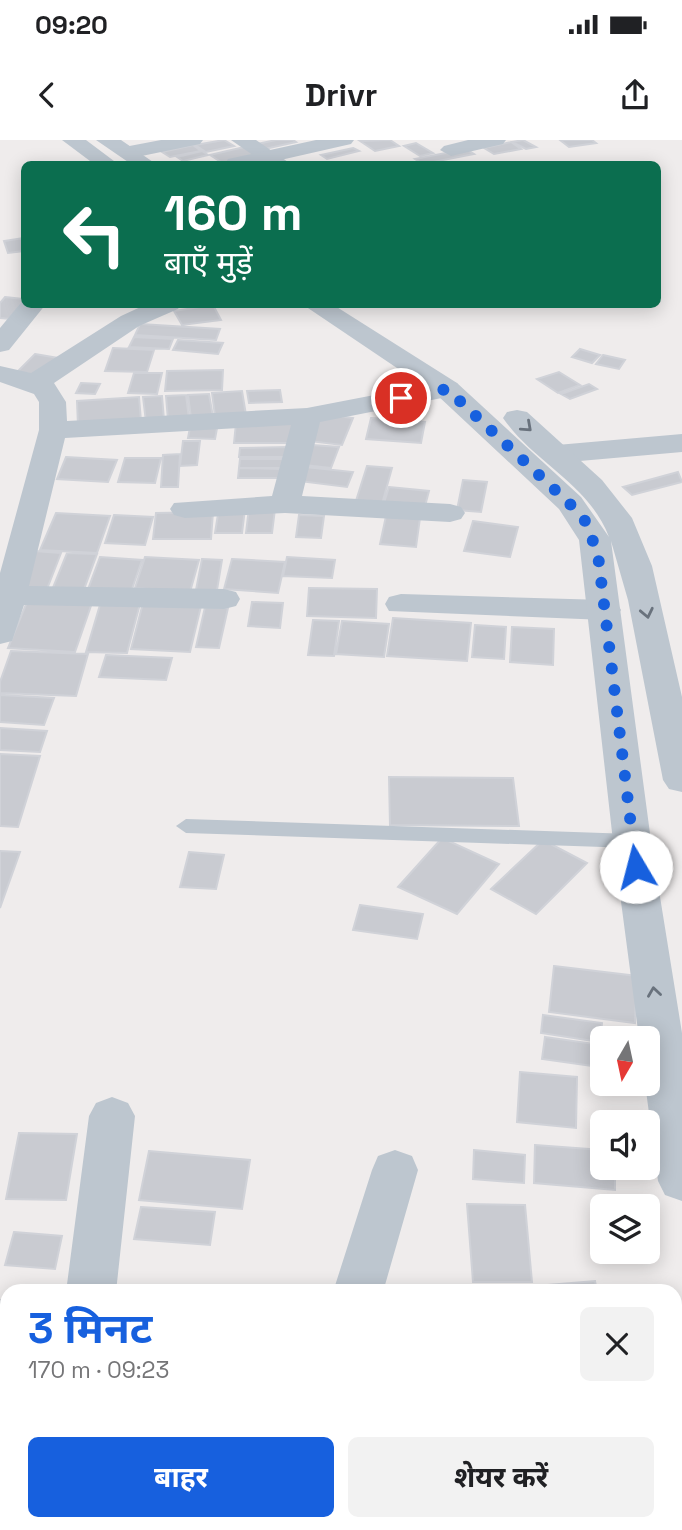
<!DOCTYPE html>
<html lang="hi">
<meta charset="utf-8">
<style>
body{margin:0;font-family:"Space Grotesk","Noto Sans Devanagari",sans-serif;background:#f2f2f2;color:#202124;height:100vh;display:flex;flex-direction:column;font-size:26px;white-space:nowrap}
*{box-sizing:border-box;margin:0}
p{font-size:23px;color:#757577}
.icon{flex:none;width:38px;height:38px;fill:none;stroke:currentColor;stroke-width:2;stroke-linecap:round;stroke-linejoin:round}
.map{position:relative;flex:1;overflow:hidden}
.details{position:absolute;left:0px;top:1144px;width:682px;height:247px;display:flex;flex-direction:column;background:#fff;border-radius:21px 21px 0 0;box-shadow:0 4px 18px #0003}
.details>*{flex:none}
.hud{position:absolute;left:21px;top:21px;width:640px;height:147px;border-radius:10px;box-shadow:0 4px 18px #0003;background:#0b6e4f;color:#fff;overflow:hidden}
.needle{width:46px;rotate:189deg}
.fabs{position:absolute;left:590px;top:886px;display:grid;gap:14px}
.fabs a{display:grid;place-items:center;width:70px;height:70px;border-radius:10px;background:#fff;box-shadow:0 4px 18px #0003;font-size:35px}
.pin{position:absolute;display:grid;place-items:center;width:60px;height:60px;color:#fff;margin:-30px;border:4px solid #fff;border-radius:50%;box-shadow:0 2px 7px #0007}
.me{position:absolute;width:77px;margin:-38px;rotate:352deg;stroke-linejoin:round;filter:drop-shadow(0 0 5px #0008)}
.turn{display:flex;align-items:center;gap:24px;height:147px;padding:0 28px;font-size:32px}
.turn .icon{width:91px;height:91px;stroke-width:2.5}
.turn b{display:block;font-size:49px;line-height:60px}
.round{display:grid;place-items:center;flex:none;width:74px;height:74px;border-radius:10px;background:#f2f2f2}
.summary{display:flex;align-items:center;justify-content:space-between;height:119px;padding:0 28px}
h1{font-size:42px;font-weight:700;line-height:52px;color:#1760de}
.cta{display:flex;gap:14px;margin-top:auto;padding:14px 28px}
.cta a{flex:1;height:80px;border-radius:10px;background:#1760de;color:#fff;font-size:28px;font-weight:700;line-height:80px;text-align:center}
.cta a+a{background:#f2f2f2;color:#202124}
.status{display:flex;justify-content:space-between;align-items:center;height:49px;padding:0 35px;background:#fff;direction:ltr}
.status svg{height:19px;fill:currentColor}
header{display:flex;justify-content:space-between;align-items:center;height:91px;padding:0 28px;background:#fff;font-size:32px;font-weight:700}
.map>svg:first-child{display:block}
</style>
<div class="status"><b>09:20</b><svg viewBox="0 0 49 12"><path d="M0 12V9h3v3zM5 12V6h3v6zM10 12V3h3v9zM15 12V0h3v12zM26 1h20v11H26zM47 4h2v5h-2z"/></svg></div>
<header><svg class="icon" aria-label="back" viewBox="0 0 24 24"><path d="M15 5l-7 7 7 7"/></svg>Drivr<svg class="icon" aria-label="share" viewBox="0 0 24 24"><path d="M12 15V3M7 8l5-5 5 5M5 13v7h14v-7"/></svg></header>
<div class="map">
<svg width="682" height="1390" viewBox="0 0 682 1390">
<rect width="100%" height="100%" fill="#efecec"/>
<path fill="#c9cbd1" stroke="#d0d2d8" stroke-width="2" d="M224 0 234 6 206 12 195 5Z
M276 0H293L296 2 265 9 257 4Z
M390 0 399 6 375 11 360 1Z
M523 0 536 7 526 9 512 2Z
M560 0H592L596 3 569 7Z
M511 2 521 9 494 14 484 8Z
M416 3 433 13 420 16 404 6Z
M193 5 201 11 170 17 162 12Z
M244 7 260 18 224 24 210 15Z
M353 8 359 11 327 19 321 15Z
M466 9 474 14 423 24 415 19Z
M202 11 208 15 183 21 177 17Z
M24 98V111L8 113 4 101Z
M5 157 24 159 11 179 0 178V163Z
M213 165 221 180 182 185 174 171Z
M140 184 220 189 216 200 135 195Z
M134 197 173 199 169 209 129 207Z
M178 200 223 203 218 214 173 210Z
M113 208 154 210 147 232 105 231Z
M580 209 600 215 592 223 572 217Z
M35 214 58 218 41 236 17 232Z
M603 215 625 220 619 229 596 224Z
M223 230 222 250 165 251 167 231Z
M559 232 580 245 558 253 537 239Z
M134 233H162L157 254 128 253Z
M81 243 100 244 95 254 76 253Z
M589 244 597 249 570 259 561 254Z
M280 250 282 262 249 263 247 251Z
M242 251 246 275 215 276 212 253Z
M209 254 213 277 191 278 188 255Z
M186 255 189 279 168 280 166 256Z
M162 256 164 280 146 282 143 257Z
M139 257 141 281 78 286 77 261Z
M321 274 353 278 342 305 309 301Z
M371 278 425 282 421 303 366 299Z
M191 282 218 283 215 299 188 298Z
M236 283H296L294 303H234Z
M183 301H200L197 325 180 326Z
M312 305 339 307 331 328 304 325Z
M288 307 287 317H239L240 308Z
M180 314 178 347H161L163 315Z
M66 317 117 320 108 342 57 339Z
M125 318H161L155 343 118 342Z
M240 319H285L284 328H239Z
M367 326 392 328 382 364 356 361Z
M305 327 353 332 347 347 299 341Z
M239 328 284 329V338H238Z
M678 332 682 342 632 355 623 347Z
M463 340 487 342 481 372 457 370Z
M389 347 429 351 424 370 383 366Z
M219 368 245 369 242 393H215Z
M249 368 275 369 272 393H246Z
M213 372 211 399H153L156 373Z
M56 373 110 376 97 413 40 410Z
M114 375 153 377 145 405 105 403Z
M299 375 324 376 321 398 296 397Z
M386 376 420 378 416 407 380 404Z
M473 381 518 387 510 417 464 411Z
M34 411 61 413 47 449 19 448Z
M67 413 97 414 83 452 52 450Z
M100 417 142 420 130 455 87 452Z
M145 417 199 420 190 452 135 448Z
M287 417 335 420 332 438 283 436Z
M202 419 222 420 217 450H196Z
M232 419 285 422 278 453 224 449Z
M309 448 377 449 376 478 307 476Z
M29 457 93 460 75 512 8 508Z
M102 458 141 460 127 513 86 512Z
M144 459 202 462 190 512 131 509Z
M252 462 283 463 280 488 248 486Z
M205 467 228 468 219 508 196 507Z
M393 478 471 483 467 521 387 516Z
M313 480 339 481 334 516 308 515Z
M342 481 389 484 384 517 336 514Z
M475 485 506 487 504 519 472 517Z
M512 487 554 489 553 525 510 522Z
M11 511 88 514 76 556 0 553V542Z
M106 515 172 518 166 540 99 537Z
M0 555 54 558 44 585 0 582Z
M0 588 47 591 40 612 0 610Z
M0 614 40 616 18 687 0 686Z
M389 637 513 638 519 686 390 685Z
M442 698 499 724 457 774 398 747Z
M543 700 587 723 536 774 491 749Z
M0 711 20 712 0 768Z
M189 712 224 715 216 749 180 747Z
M360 765 423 774 417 799 353 790Z
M554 826 637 836 635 883 549 872Z
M543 875 602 883 600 902 541 893Z
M545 897 602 905 600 927 542 919Z
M520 932 577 937 576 988 517 982Z
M19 993 77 994 66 1060 6 1059Z
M535 1005 602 1010V1027H615V1050L534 1043Z
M474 1010 525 1015 524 1043 473 1039Z
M149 1011 250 1020 242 1069 139 1060Z
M467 1064 525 1065 532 1142H473Z
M141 1067 215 1072 210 1105 134 1099Z
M14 1092 62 1096 55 1129 5 1125Z
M595 1141 597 1152H537L536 1146Z
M0 1160H7V1198H0Z
M3 1201H7V1232H0Z
M676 1343 682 1360V1375L676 1377Z
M0 1369 7 1370V1384H13L12 1390H0Z
M25 1384H107L105 1390H24Z
M117 1384H182L181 1390H116Z
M217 1384H273V1390H216Z
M303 1384H360L359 1390H303Z
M579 1384H625L627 1390H581Z"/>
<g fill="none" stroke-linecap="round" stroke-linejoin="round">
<path fill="#bdc6cf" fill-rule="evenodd" d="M186 679 632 694 642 701 632 708 186 693 176 686Z"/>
<path fill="#bdc6cf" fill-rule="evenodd" d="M161 0H203L200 4 127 19 116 13 119 8Z
M231 0H256L291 24H266Z
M468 0H506L503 4 451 16 440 10 444 6Z
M24 159V164H46L9 210 0 212V188Z
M147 164H181L178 169 139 186 54 243 66 262 67 281 307 268 447 241 457 243 461 249 457 255 320 282 302 356 450 364 461 367 465 373 461 379 450 382 285 373 185 378 174 375 170 369 174 363 272 356 291 285 65 298 29 446 224 449 236 452 240 459 236 466 224 469 24 465 12 501 0 504V433L39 290V262L34 254 0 242V226L31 233 121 176Z
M682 294V312L557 323 547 320 543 314 547 308 557 305Z
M401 454 605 460 617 463 621 470 617 477 605 480 389 471 385 464 389 457Z
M112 957 128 963 135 976 116 1152H66L89 976 96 963Z
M395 1010 412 1016 418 1030 383 1152H333L372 1030 378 1016Z
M7 1271V1324L0 1327V1274Z
M169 1384H227L224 1390H167Z"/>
<path fill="#bdc6cf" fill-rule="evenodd" d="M62 0H86L118 24H94Z
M96 0H121L156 24H131Z
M316 0H354L351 4 263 24H225L228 19Z
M302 164H332L457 243 581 357 609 397C589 344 534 323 503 278L507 272 517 270 527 272 602 340 632 378 652 426 682 557V652L669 649 663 640 628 460 611 401 651 701 682 893V1061L665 1055 658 1041 645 943 648 898H639L613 701 579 400 559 369 437 255Z"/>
</g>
<defs><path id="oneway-chevron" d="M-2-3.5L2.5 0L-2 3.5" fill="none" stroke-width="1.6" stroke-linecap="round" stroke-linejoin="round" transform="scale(1.75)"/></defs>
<g stroke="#69727d">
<use href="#oneway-chevron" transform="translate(527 287) rotate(42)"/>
<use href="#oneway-chevron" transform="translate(647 473) rotate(78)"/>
<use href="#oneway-chevron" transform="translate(654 852) rotate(-98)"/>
</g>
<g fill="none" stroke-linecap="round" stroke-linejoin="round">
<path stroke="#1760de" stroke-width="12" stroke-dasharray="0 21.6" d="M401 258 447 249 569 363 586 382 598 415 636 727"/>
</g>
</svg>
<div class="fabs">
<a><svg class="needle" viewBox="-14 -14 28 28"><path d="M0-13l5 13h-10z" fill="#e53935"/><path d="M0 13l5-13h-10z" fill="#757577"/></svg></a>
<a><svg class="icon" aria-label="sound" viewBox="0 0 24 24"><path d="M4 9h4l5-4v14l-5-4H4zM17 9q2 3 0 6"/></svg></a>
<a><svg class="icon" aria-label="layers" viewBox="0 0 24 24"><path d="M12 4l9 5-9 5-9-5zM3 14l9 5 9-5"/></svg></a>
</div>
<div class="pin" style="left:401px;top:258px;background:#d93025"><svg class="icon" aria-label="arrive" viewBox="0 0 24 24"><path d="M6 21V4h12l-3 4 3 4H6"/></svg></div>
<svg class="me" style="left:636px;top:727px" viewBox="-20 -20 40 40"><circle r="19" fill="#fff"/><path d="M0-13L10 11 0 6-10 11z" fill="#1760de"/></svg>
<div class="hud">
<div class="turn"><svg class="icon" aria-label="left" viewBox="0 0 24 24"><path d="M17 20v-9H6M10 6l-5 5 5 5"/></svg><div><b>160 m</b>बाएँ मुड़ें</div></div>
</div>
<section class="details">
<div class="summary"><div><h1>3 मिनट</h1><p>170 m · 09:23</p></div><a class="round"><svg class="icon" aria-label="close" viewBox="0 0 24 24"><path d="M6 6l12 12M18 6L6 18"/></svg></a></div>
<div class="cta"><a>बाहर</a><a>शेयर करें</a></div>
</section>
</div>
